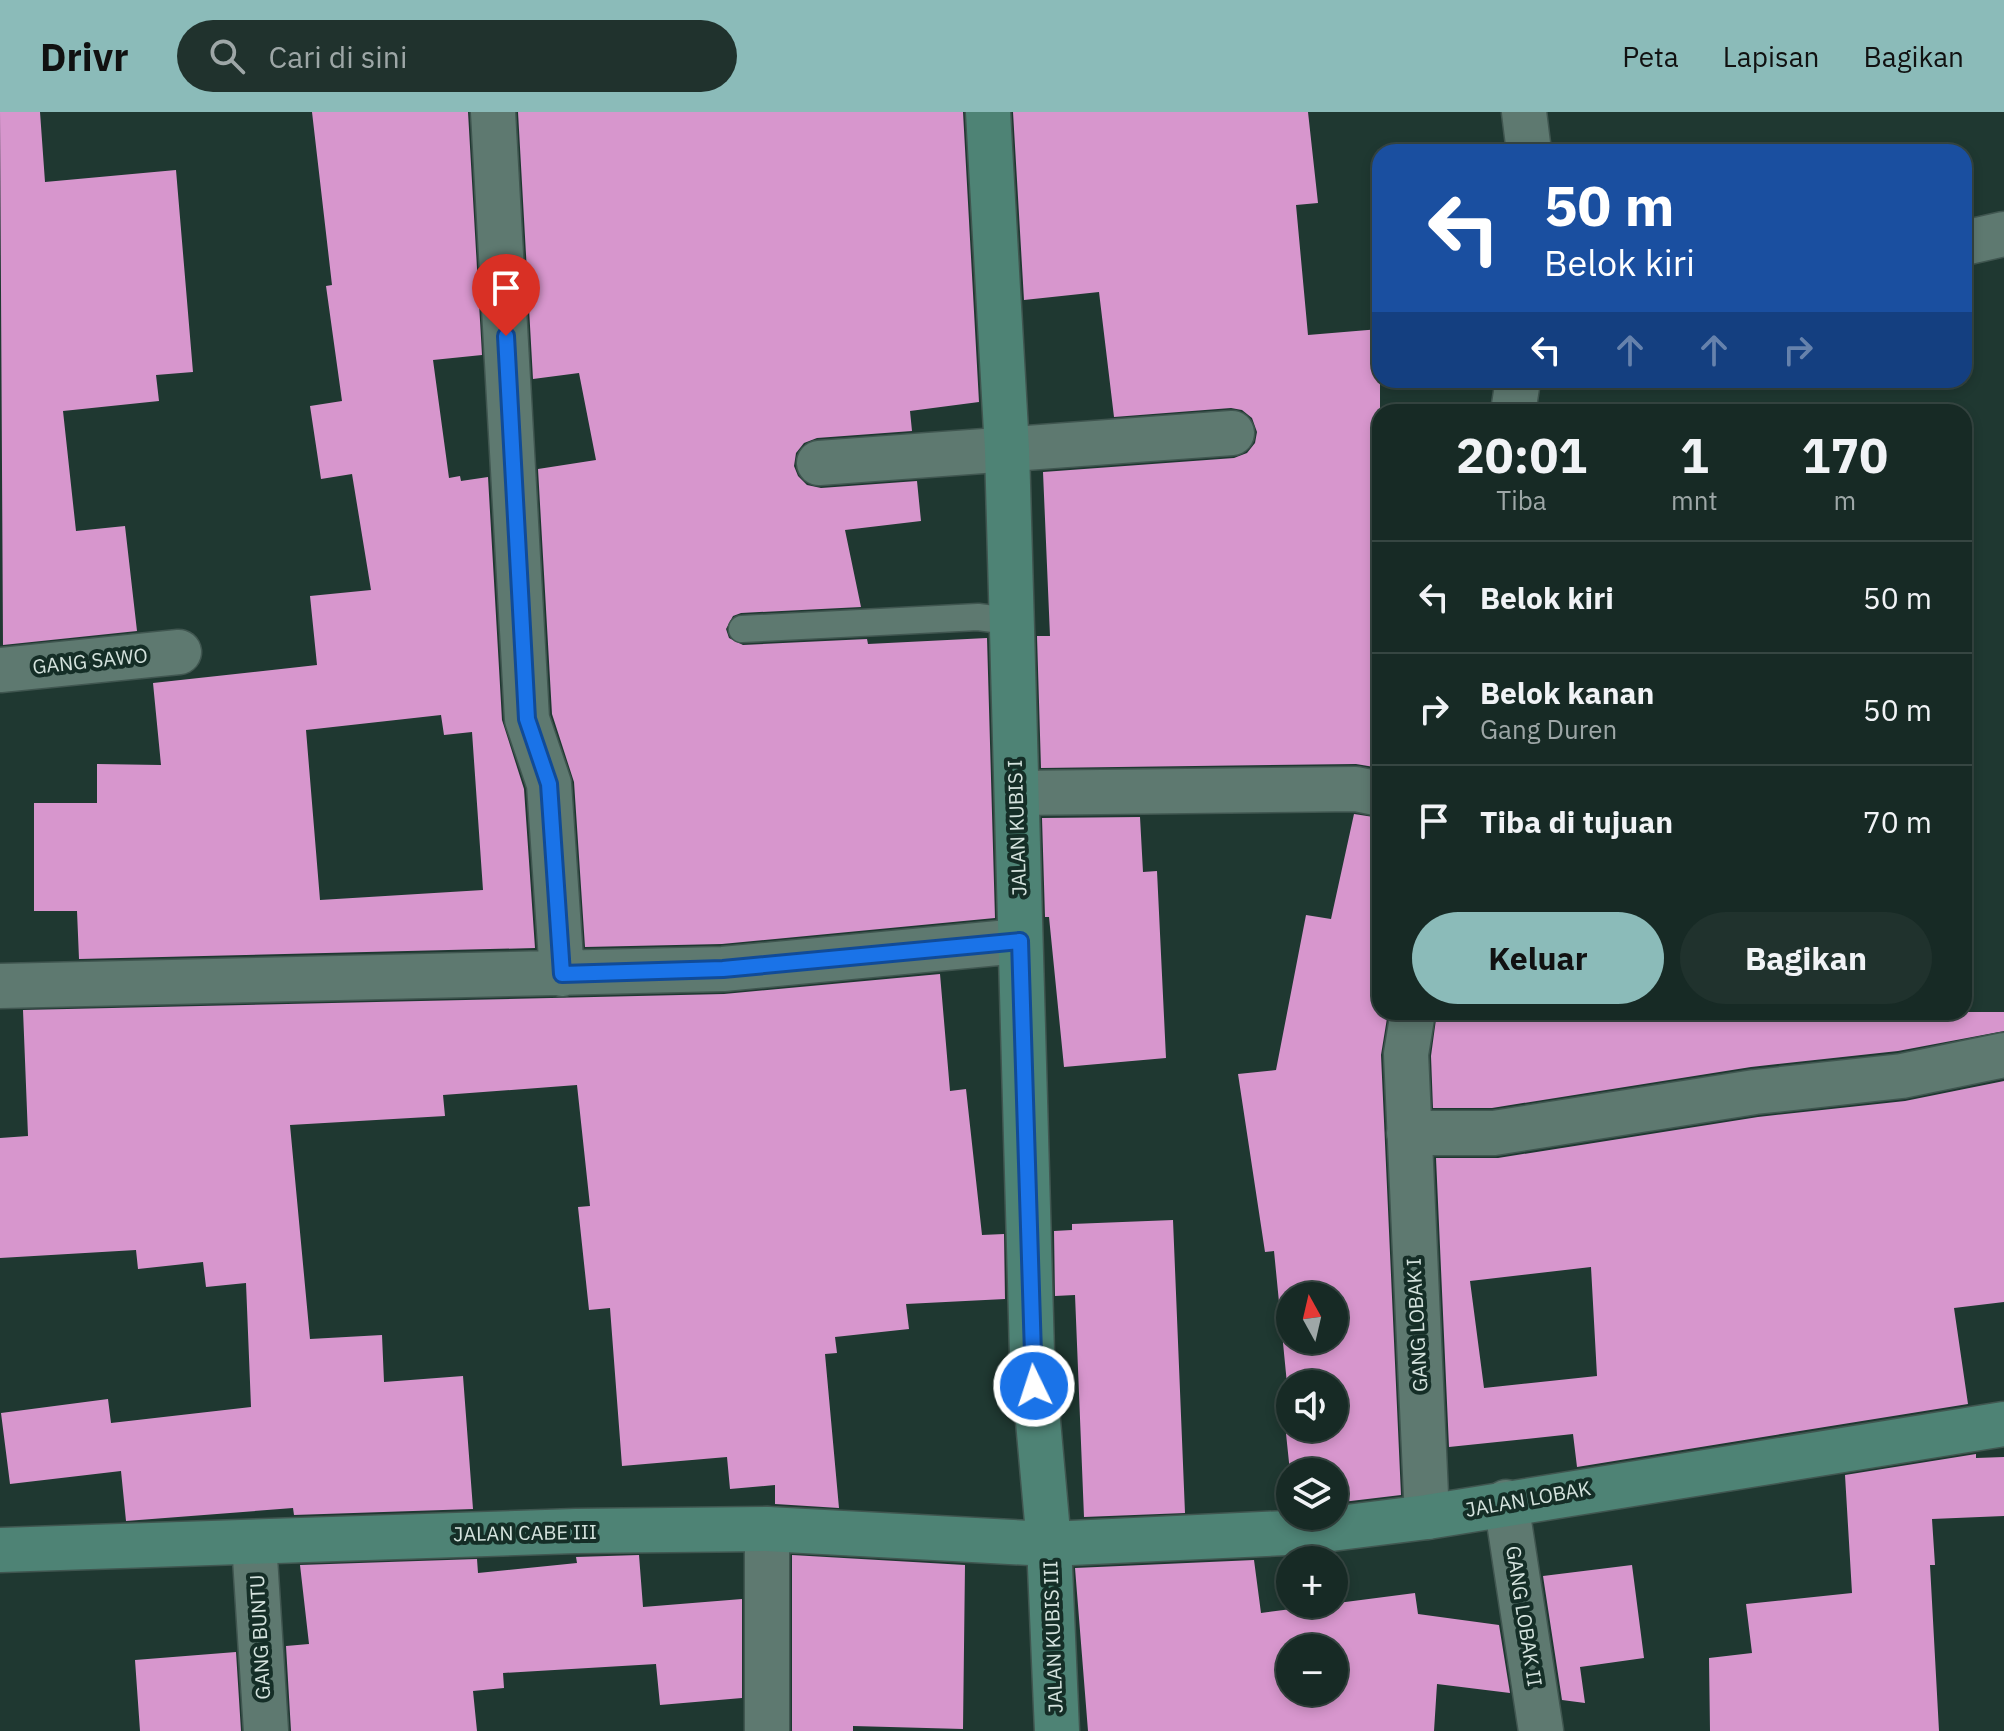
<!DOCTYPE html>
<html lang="id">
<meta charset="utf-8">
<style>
body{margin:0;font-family:"IBM Plex Sans",sans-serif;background:#20322d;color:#f1f3f6;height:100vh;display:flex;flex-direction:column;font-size:30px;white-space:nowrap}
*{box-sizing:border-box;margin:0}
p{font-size:26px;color:#9ea7a7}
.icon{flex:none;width:44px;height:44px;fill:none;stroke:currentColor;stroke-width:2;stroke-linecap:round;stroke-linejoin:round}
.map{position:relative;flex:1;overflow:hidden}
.side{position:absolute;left:1372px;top:292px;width:600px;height:616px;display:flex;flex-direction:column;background:#172a25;border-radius:24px;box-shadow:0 4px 12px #0003,0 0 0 2px #364642}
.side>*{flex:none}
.guide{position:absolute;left:1372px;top:32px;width:600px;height:244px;border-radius:24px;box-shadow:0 4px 12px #0003,0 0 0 2px #364642;background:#1a4fa0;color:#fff;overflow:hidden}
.needle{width:52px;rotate:352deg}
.fabs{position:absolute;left:1276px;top:1170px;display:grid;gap:16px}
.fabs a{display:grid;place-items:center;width:72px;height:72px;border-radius:50%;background:#172a25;box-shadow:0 4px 12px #0003,0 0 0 2px #364642;font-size:40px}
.pin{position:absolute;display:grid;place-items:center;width:68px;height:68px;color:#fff;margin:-82px -34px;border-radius:50% 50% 50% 0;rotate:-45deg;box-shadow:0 0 8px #0007}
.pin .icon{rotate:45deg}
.me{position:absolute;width:88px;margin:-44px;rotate:356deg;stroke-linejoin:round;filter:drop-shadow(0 0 6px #0008)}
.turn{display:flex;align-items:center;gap:28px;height:168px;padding:0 40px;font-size:36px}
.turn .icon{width:104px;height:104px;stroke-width:2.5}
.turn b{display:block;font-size:56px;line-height:68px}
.lanes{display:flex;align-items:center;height:76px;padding:0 40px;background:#0003;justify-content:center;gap:40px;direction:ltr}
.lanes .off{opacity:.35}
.eta{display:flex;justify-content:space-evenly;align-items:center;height:136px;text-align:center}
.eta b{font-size:48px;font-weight:700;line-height:56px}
.action{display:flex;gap:16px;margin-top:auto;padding:16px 40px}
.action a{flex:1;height:92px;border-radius:48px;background:#8bbbb9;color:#111;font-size:32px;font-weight:700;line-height:92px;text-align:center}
.action a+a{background:#20322d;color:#f1f3f6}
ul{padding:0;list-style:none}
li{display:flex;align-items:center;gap:24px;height:112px;padding:0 40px;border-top:2px solid #364642}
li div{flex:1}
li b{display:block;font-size:30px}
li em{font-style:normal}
header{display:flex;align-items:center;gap:48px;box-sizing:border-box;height:112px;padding:0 40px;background:#8bbbb9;color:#111}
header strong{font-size:38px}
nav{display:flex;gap:44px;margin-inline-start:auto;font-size:28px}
.search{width:560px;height:72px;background:#20322d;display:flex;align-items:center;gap:20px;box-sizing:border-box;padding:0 28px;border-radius:44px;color:#9ea7a7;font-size:30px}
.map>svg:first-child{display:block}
</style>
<header>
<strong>Drivr</strong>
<div class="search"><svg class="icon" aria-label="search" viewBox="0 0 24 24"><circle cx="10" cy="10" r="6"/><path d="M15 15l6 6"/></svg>Cari di sini</div>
<nav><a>Peta</a><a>Lapisan</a><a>Bagikan</a></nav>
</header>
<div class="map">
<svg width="2004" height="1619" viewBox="0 0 2004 1619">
<rect width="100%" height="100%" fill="#1f3831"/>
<path fill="#d796cd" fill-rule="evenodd" d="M0 0H40L45 70 176 58 193 260 156 263 159 289 63 299 76 419 125 414 137 519 3 533Z
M312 0H468L482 243 433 248 449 366 460 364 461 369 488 365 502 608 524 677 535 836 79 847 77 799H34V691H97V652L161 653 153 571 317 553 310 484 371 478 352 362 321 367 310 294 342 289 326 174 332 173ZM441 603 444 623 472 620 483 778 320 788 306 618Z
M518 0H963L979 290 910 299 912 319 817 326 804 331 796 341 794 354 798 364 807 373 821 376 917 369 921 409 845 418 861 495 741 501 733 504 726 517 729 526 743 533 867 527 868 532 987 526 995 806 722 832 585 835 574 670 552 602 538 357 596 348 579 261 533 267Z
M1013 0H1308L1318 91 1296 93 1308 223 1380 217V656L1356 652 1041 656 1037 524H1050L1043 360 1234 346 1247 341 1255 331 1257 320 1252 306 1242 298 1231 296 1114 305 1099 180 1024 188Z
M1354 702 1380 706V900H1388L1381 943 1401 1383 1334 1391V1360H1290L1282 1283 1288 1282 1274 1139 1265 1140 1238 962 1276 958 1306 803 1331 807ZM1290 1184H1334V1228H1290ZM1290 1272H1334V1316H1290Z
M1140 705 1143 760 1157 759 1166 946 1064 955 1049 805H1045L1042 706Z
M940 862 950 979 966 977 982 1123 1004 1122 1005 1187 906 1192 909 1217 835 1225 837 1241 825 1242 839 1396 775 1392V1373L730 1377 727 1345 622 1354 610 1196 589 1198 578 1095 590 1094 577 973 443 983 445 1004 290 1013 310 1227 382 1223 384 1270 463 1264 473 1397 294 1403 293 1396 126 1409 121 1359 10 1372 1 1301 108 1287 111 1311 251 1295 246 1171 206 1175 203 1150 138 1157 136 1138 0 1146V1026L28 1024 23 898 724 882Z
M1437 900H2004V919L1898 939 1751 955 1492 996H1433L1431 944Z
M2004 969V1190L1954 1196 1968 1292 1577 1355 1573 1322 1449 1335 1436 1046H1498L1758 1005 1905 989ZM1591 1155 1597 1264 1484 1276 1470 1169Z
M1173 1108 1185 1401 1084 1405 1075 1183 1055 1184 1054 1119 1072 1118V1112Z
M1976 1342V1346L2004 1345V1404L1932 1407 1935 1453H1930L1939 1619H1710L1709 1546 1752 1541 1746 1492 1852 1481 1845 1363Z
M639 1443 643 1495 742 1487V1586L660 1593 656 1552 503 1561 504 1576 473 1579 477 1619H291L286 1534 309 1532 300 1453 477 1447 478 1461 577 1451 576 1445Z
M792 1443 965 1453 963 1617 853 1614V1619H792Z
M1254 1448 1261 1501 1415 1481 1418 1502 1499 1513 1510 1581 1437 1572 1434 1619H1088L1075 1456ZM1290 1536H1334V1580H1290Z
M1632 1453 1644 1546 1580 1555 1585 1591 1562 1588 1543 1464Z
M236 1540 241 1619H140L135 1548Z"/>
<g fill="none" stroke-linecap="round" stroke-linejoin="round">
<defs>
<path id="lane" d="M742 517 978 505 1009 509"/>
<path id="street" d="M493 0 527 607 549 672 562 862
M1524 0 1529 40
M1964 131 2004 122
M1513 300 1518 268
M819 351 1232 321
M0 558 179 540
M1017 681 1356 677 1380 682
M0 874 723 857 1020 829
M1413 900 1406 942 1427 1405
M1409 1021H1494L1755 980 1902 964 2004 943
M1506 1390 1541 1619
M254 1430 266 1619
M767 1619V1417"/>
<path id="secondary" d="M988 0 1007 337 1032 1242 1049 1432 1057 1619
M0 1438 576 1419 767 1417 1049 1432 1307 1420 1427 1405 2004 1312"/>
</defs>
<use href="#lane" stroke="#405650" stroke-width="29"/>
<use href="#street" stroke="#405650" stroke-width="47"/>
<use href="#secondary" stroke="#405650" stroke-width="47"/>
<use href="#lane" stroke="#5e7970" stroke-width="26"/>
<use href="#street" stroke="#5e7970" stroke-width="44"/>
<use href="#secondary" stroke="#4e8375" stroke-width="44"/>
</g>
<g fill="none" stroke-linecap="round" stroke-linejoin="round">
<defs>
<path id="route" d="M506 224 527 607 549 672 562 862 723 857 1020 829 1034 1274"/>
</defs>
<use href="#route" stroke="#114b97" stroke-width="20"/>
<use href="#route" stroke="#1a73e8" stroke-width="14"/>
</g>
<g text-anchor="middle" stroke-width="8" stroke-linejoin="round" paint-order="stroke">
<g font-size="20" fill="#d5e3de" stroke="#152e27">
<text transform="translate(90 549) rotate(-6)" y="7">GANG SAWO</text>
<text transform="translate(1017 716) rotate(-92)" y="7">JALAN KUBIS I</text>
<text transform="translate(1417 1213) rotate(-93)" y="7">GANG LOBAK I</text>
<text transform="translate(1528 1387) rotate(-10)" y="7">JALAN LOBAK</text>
<text transform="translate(525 1421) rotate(-1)" y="7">JALAN CABE III</text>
<text transform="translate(1524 1504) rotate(81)" y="7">GANG LOBAK II</text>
<text transform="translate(260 1525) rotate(-93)" y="7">GANG BUNTU</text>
<text transform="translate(1053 1525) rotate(-92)" y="7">JALAN KUBIS III</text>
</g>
</g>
</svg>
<div class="fabs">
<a><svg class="needle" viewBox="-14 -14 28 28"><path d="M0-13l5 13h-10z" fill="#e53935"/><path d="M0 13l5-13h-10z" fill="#9ea7a7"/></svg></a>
<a><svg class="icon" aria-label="sound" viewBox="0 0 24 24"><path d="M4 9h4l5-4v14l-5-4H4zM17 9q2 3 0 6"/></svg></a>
<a><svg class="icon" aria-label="layers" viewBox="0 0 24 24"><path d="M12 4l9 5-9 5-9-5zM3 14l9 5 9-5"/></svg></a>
<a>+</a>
<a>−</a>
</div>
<div class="pin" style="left:506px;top:224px;background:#d93025"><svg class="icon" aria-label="arrive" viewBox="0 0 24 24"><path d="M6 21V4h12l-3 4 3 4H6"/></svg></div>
<svg class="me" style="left:1034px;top:1274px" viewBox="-20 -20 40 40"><circle r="17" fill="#1a73e8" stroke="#fff" stroke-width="3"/><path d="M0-11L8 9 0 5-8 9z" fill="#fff"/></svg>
<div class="guide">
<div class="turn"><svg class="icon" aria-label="left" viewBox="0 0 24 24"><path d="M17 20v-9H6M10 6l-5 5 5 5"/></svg><div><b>50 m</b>Belok kiri</div></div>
<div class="lanes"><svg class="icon" aria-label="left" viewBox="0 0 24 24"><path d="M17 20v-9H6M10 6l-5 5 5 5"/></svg><svg class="icon off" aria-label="ahead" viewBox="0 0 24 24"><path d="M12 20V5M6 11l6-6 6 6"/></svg><svg class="icon off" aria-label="ahead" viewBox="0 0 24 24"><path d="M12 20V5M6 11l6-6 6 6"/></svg><svg class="icon off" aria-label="right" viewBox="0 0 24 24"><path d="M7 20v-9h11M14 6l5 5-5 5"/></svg></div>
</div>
<section class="side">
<div class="eta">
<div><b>20:01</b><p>Tiba</p></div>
<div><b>1</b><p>mnt</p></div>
<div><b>170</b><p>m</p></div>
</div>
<ul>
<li><svg class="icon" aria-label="left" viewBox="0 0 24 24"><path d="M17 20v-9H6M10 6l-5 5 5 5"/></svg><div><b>Belok kiri</b></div><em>50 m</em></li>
<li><svg class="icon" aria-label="right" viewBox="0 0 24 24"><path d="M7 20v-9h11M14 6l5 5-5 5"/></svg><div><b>Belok kanan</b><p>Gang Duren</p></div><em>50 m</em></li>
<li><svg class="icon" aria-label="arrive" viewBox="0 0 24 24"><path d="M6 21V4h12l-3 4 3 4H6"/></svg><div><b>Tiba di tujuan</b></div><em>70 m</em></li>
</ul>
<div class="action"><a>Keluar</a><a>Bagikan</a></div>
</section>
</div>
